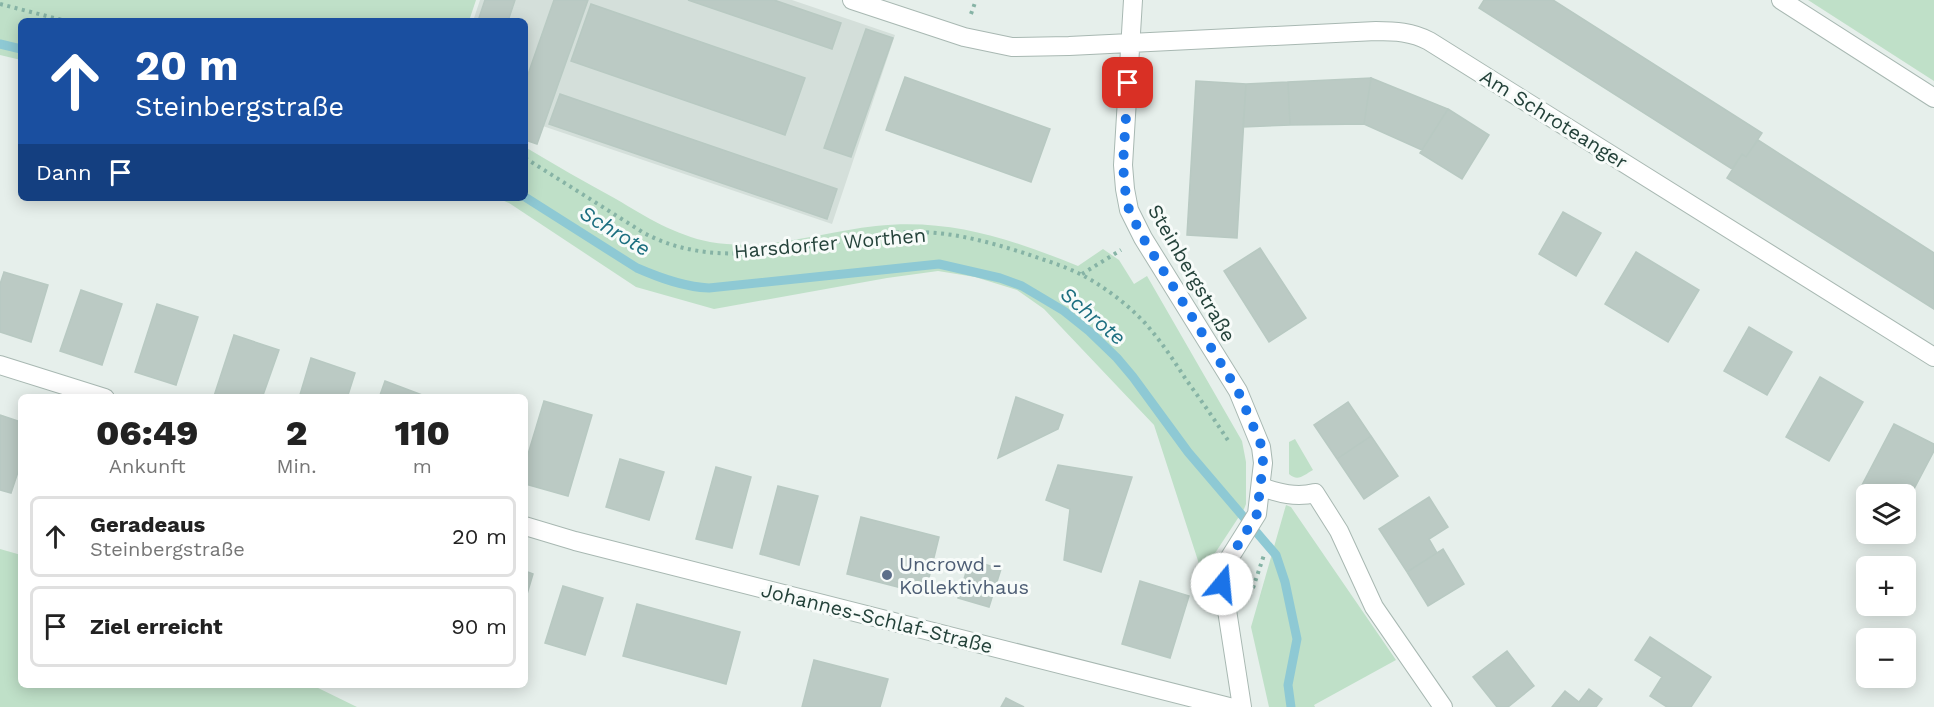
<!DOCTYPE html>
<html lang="de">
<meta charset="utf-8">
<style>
body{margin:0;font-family:"Work Sans",sans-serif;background:#f2f2f2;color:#222;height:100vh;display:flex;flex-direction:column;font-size:22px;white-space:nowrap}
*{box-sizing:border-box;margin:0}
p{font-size:20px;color:#767676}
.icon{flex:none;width:33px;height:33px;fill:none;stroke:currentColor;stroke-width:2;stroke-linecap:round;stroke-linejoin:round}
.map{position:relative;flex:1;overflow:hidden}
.panel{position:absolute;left:18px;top:394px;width:510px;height:294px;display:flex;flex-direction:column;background:#fff;border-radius:9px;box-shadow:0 3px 15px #0003}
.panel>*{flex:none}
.guide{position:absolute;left:18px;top:18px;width:510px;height:183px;border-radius:9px;box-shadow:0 3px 15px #0003;background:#1a4fa0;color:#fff;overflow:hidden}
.tools{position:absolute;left:1856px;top:484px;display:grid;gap:12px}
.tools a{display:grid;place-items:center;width:60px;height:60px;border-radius:9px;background:#fff;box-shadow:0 3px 15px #0003;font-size:30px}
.pin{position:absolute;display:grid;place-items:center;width:51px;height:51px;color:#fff;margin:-26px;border-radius:12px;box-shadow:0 3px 9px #0006}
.me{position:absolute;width:66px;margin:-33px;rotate:17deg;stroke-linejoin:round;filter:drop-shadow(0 0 4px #0008)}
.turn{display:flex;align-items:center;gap:21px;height:126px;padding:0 18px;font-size:27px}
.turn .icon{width:78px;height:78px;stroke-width:2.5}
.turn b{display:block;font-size:42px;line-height:51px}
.then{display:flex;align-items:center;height:57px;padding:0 18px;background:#0003;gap:12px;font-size:22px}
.eta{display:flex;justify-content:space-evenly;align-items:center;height:102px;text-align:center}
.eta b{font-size:36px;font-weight:800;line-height:42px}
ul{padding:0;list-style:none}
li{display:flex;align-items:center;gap:18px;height:81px;margin:0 12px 9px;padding:0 6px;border:3px solid #e0e0e0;border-radius:9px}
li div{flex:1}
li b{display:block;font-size:22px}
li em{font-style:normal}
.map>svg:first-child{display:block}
</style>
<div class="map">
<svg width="1934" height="707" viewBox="0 0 1934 707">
<rect width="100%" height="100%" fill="#e6efeb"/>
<path fill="#d4dfda" d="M480 0H792L895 35 832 224 525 120V21H473Z"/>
<path fill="#bfe0c8" d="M0 0H476L469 21H21V60L0 55Z
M1808 0H1934V81Z
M525 147C555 165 585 182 616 199 646 217 675 235 710 242 767 252 820 232 876 226 950 218 1011 239 1078 266L1103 249 1119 260 1134 284 1147 276 1242 441 1246 462V504L1244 509 1202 573 1154 425 1044 309 1017 290 975 277 938 271 887 278 714 309 636 287 509 203 497 198H525Z
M1295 439 1313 470C1304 475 1298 482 1289 474V442Z
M1286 505 1291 507 1396 660 1314 705 1315 707H1269L1251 627Z
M0 549 21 555V686H314L357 707H0Z"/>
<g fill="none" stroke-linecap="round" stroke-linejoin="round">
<path stroke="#8ec9d4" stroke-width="9" d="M0 44 21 49
M525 197 637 268C660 278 684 287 709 288L939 264 1000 278 1022 286 1064 311 1089 331 1117 358 1133 377 1188 452 1276 555 1285 582 1297 639 1288 685 1291 707"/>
</g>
<path fill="#bbcac4" stroke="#b8c9c2" stroke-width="1.5" d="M485 0H515L508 21H478Z
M554 0H588L537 144 525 140V83Z
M688 0H774L841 23 832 49Z
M1484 0H1553L1762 133 1746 157 1742 154 1732 169 1479 8Z
M591 4 805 78 785 135 571 61Z
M866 29 893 38 851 157 824 148Z
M905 77 1050 129 1031 182 886 130Z
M1371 78 1364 124 1290 125 1288 82Z
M1371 78 1448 109 1422 150 1364 124Z
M1196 81 1246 84 1237 238 1187 235Z
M1288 82 1290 125 1243 127 1246 84Z
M560 94 837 189 827 219 549 124Z
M1448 109 1489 135 1462 179 1420 153Z
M1758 140 1934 253V309L1727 178 1742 154 1746 157Z
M1563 212 1601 233 1576 276 1539 254Z
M1260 248 1306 318 1269 342 1224 271Z
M1636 252 1699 290 1668 342 1605 304Z
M4 272 48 285 31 342 0 332V284Z
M81 290 122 304 102 365 60 351Z
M157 304 198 317 176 385 135 372Z
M1749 327 1792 352 1767 395 1724 371Z
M234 335 279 350 262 398H219L214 396Z
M311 358 355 373 347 398H299Z
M1820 377 1863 402 1829 461 1786 437Z
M385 381 430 398H379Z
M1016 397 1063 415 1058 429 998 458Z
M544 401 592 415 568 496 525 484V464Z
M1348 402 1371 436 1337 459 1314 425Z
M0 415 21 422V463L11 493 0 490Z
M1894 424 1934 444V451L1905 506V495H1873L1860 489Z
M1371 436 1398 476 1364 499 1337 459Z
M620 459 664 472 649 520 606 507Z
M1058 465 1132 477 1101 572 1064 560 1070 509 1046 500Z
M716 467 751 477 732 548 696 539Z
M778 486 818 496 799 565 760 554Z
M1429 497 1448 527 1429 539 1437 553 1407 572 1379 529Z
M861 517 939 537 925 594 847 574Z
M1443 549 1464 584 1428 606 1407 572Z
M970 560 1001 569 989 607 958 598Z
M525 571 533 574 525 601Z
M1140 581 1189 596 1170 658 1122 644Z
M563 586 603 598 585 655 545 643Z
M637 604 740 632 726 684 623 656Z
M1650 637 1711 677 1691 707H1667L1650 696 1662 677 1635 660Z
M1507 651 1534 686 1508 707H1497L1473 677Z
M814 660 888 679 880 707H802Z
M1589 689 1602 699 1596 707H1552L1565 691 1579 702Z
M1006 698 1024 707H1001Z"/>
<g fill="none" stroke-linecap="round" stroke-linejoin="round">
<defs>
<path id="street" d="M852 0 964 37 1012 47 1069 46 1376 31C1395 31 1412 32 1429 41L1934 357
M1133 0 1123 165 1125 189 1129 210 1143 238 1238 391 1261 447 1263 463 1257 514 1225 565 1222 578 1242 707
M1781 0 1934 98
M0 365 105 398
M1261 487C1279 493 1296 498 1315 493L1339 531 1374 607 1443 707
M525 526 575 541 1229 707"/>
</defs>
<use href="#street" stroke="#a8b8b2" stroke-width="20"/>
<path stroke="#86b3a5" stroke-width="4" stroke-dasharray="3 4.5" stroke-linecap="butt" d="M0 4 66 21
M971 14 976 0
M525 158 644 233C702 264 765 253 827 244 854 239 881 233 908 232 949 231 986 241 1024 253 1044 260 1065 266 1084 276 1106 288 1127 304 1145 323 1160 340 1173 359 1185 378 1200 399 1215 420 1229 442
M1082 274 1121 250
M1253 588 1264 555"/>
<use href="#street" stroke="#fff" stroke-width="18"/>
</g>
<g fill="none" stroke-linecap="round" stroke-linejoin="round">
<path stroke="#1a73e8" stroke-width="10" stroke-dasharray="0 18" d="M1128 83 1123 165 1125 189 1129 210 1143 238 1238 391 1262 447 1263 463 1257 514 1225 566 1222 584"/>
</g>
<circle fill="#5c6f8a" stroke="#f7fbf9" stroke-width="2" cx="887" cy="575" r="6"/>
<g text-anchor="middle" stroke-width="6" stroke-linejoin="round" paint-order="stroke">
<g font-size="20" fill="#24423a" stroke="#f7fbf9">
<text transform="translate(1554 119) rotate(32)" y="7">Am Schroteanger</text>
<text transform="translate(830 243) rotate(-5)" y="7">Harsdorfer Worthen</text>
<text transform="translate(1192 273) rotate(60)" y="7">Steinbergstraße</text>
<text transform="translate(877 618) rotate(14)" y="7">Johannes-Schlaf-Straße</text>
</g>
<g font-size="20" fill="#4e5e75" stroke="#f7fbf9" text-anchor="start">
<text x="899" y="571">Uncrowd -<tspan x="899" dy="23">Kollektivhaus</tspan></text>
</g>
<g font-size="21" font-style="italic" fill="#1c6f80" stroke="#f7fbf9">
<text transform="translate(615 231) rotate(31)" y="7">Schrote</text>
<text transform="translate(1093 316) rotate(40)" y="7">Schrote</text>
</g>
</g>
</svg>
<div class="tools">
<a><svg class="icon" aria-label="layers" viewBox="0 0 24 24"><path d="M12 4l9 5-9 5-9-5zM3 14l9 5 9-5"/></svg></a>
<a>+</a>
<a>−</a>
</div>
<div class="pin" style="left:1128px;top:83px;background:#d93025"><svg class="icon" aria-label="arrive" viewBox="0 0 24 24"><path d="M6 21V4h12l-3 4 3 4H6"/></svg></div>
<svg class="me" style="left:1222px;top:584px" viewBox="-20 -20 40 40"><circle r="19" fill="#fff"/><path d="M0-13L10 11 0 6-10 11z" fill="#1a73e8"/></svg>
<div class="guide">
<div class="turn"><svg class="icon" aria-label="ahead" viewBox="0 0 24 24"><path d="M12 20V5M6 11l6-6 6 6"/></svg><div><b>20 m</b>Steinbergstraße</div></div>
<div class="then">Dann<svg class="icon" aria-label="arrive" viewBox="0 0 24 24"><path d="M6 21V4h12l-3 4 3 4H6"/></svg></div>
</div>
<section class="panel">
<div class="eta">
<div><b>06:49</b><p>Ankunft</p></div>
<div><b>2</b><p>Min.</p></div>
<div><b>110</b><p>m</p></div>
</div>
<ul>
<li><svg class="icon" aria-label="ahead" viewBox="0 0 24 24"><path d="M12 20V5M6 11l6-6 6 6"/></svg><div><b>Geradeaus</b><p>Steinbergstraße</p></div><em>20 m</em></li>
<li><svg class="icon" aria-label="arrive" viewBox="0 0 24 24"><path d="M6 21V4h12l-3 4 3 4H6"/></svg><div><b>Ziel erreicht</b></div><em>90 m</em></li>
</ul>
</section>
</div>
